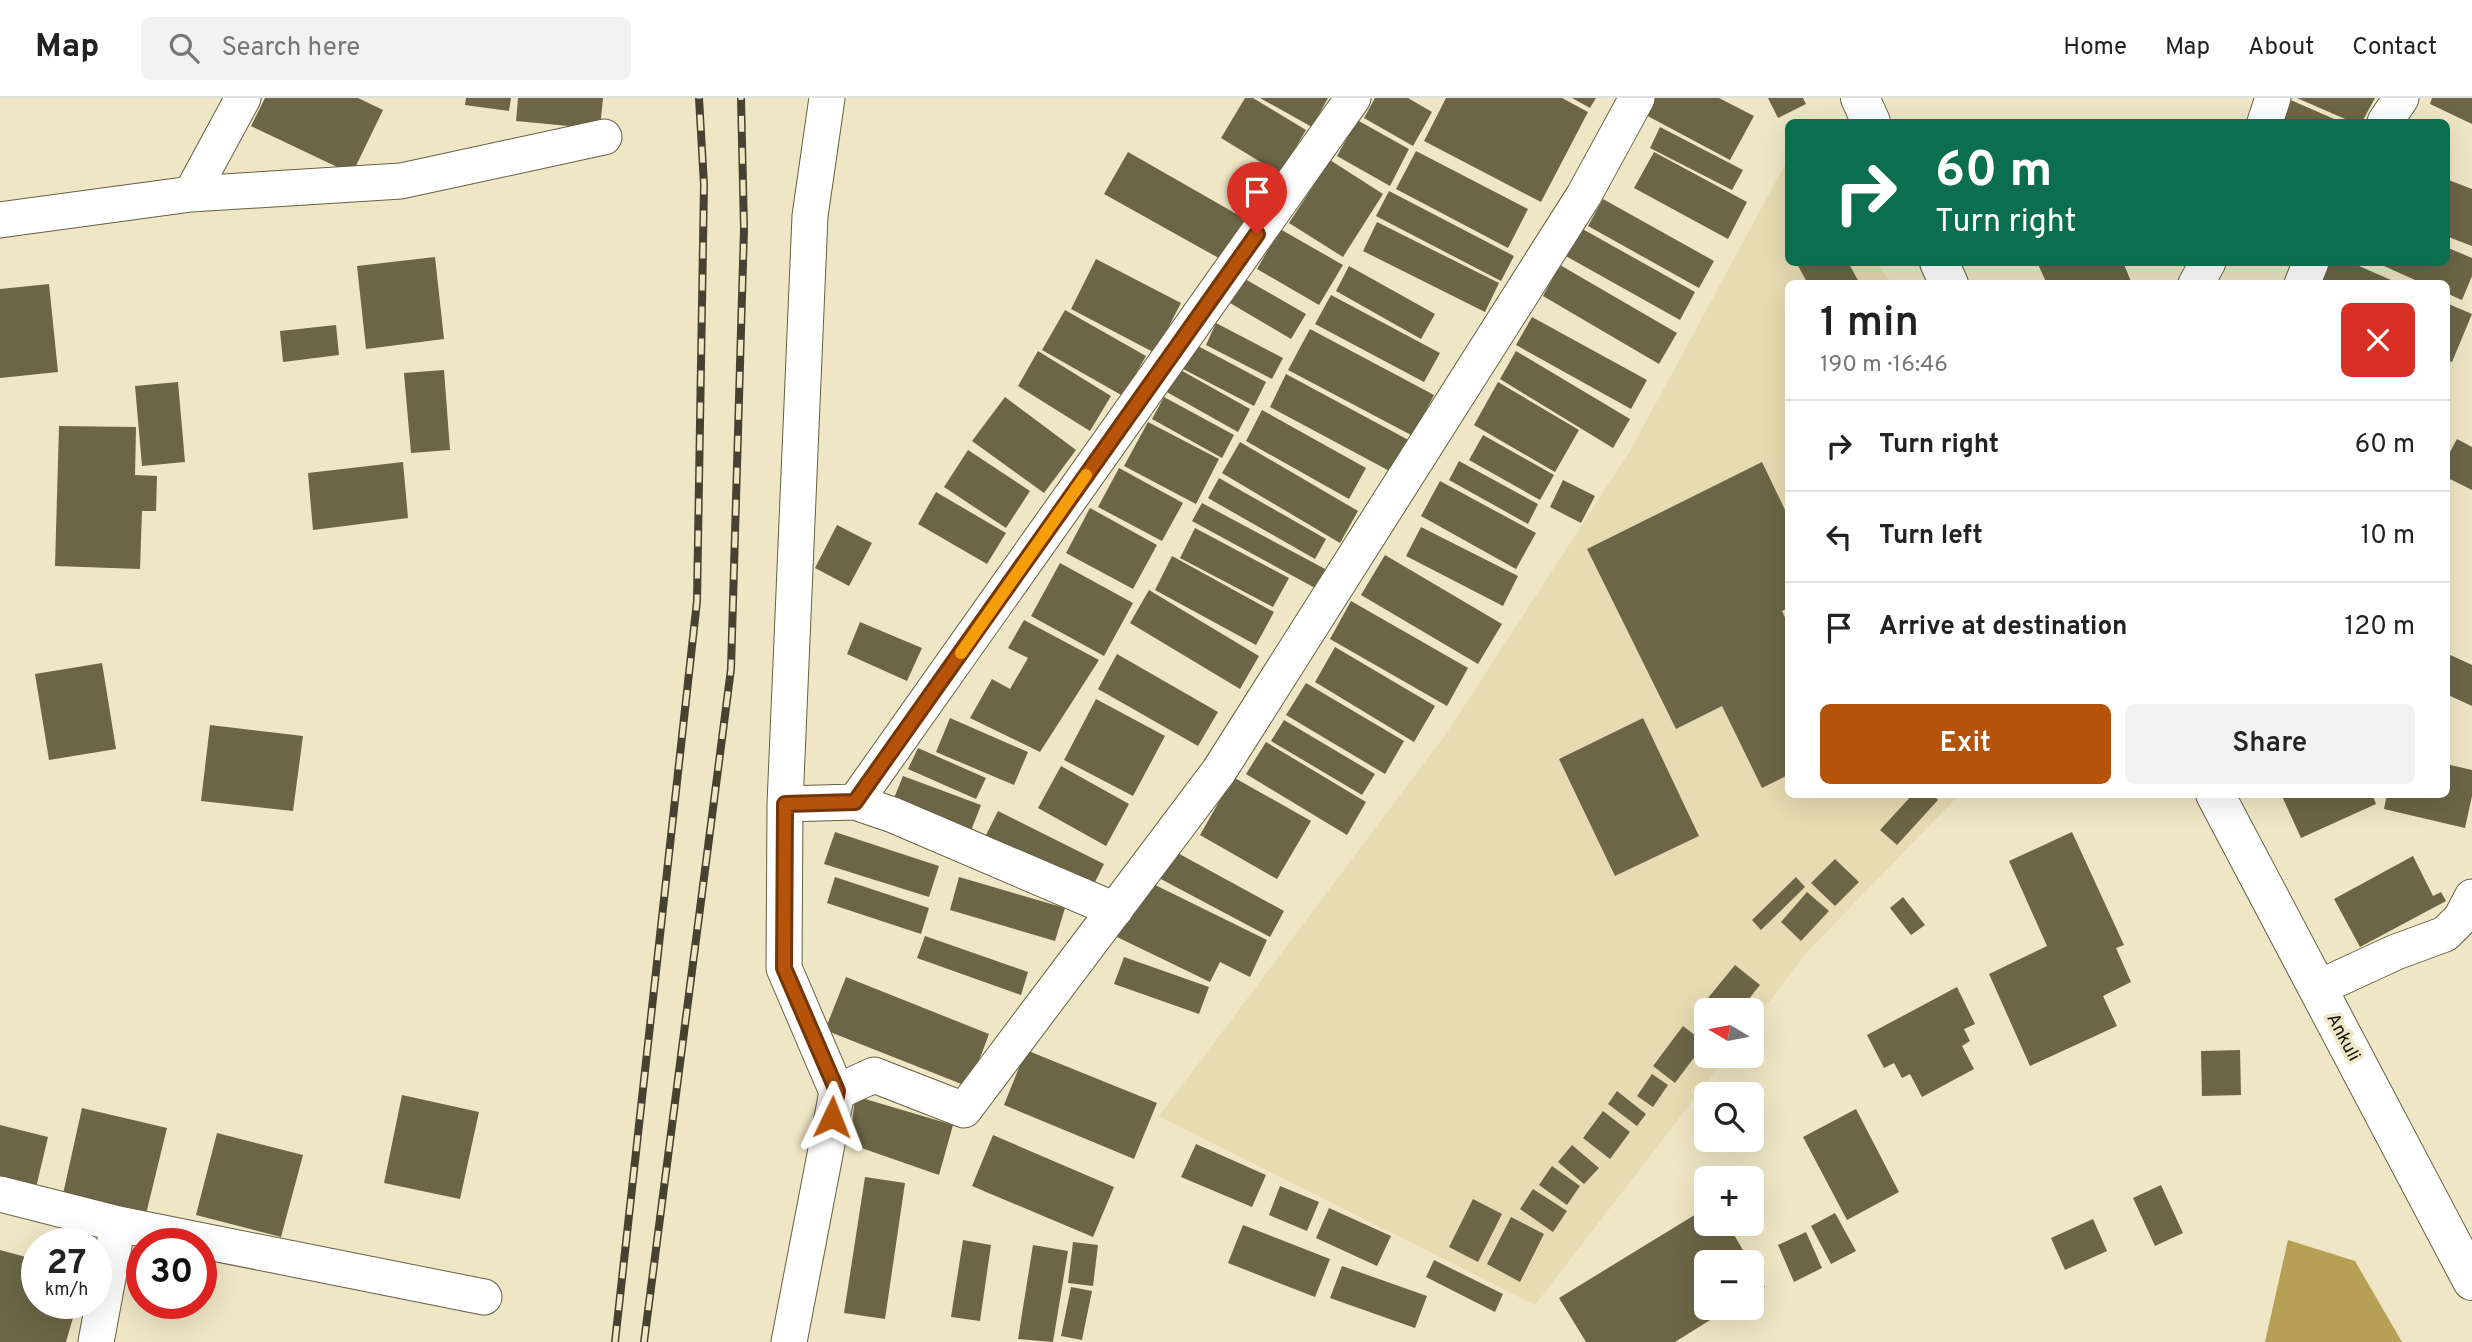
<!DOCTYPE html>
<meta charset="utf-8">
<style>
body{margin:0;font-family:Overpass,sans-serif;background:#f2f2f2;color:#222;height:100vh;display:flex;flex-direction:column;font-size:26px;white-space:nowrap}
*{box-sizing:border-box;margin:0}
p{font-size:23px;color:#767676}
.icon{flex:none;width:38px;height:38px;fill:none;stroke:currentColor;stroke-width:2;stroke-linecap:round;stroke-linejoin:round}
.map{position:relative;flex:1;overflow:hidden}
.side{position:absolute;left:1785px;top:182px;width:665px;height:518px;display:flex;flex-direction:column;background:#fff;border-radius:10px;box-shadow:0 7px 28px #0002}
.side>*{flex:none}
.guide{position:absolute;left:1785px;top:21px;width:665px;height:147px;border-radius:10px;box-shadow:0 7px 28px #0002;background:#0b6e4f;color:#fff;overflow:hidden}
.needle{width:46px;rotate:280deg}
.fabs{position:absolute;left:1694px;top:900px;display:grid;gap:14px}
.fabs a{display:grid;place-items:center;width:70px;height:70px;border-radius:10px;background:#fff;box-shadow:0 7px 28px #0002;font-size:35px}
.speed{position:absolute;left:21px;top:1130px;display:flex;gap:14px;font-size:35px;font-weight:700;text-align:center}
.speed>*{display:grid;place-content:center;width:91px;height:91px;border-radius:50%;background:#fff;box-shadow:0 7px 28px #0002;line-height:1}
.speed small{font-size:18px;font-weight:400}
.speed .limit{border:10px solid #d22;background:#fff;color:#111}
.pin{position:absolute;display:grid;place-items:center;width:60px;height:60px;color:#fff;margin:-72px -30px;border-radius:50% 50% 50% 0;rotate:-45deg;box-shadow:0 0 7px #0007}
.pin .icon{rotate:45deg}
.me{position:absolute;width:77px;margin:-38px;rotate:2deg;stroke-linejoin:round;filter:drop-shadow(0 0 5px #0008)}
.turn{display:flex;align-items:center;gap:24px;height:147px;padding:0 35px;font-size:32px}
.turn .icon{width:91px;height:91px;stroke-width:2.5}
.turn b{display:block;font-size:49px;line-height:60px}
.round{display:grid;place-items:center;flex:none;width:74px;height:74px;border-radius:10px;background:#f2f2f2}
.overview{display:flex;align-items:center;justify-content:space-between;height:119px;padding:0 35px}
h1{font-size:42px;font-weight:600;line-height:52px}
.primary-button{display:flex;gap:14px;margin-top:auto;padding:14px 35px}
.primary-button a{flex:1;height:80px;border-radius:10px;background:#b45309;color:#fff;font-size:28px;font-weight:600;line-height:80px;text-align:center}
.primary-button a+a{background:#f2f2f2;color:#222}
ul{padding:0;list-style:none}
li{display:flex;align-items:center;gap:21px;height:91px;padding:0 35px;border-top:2px solid #e0e0e0}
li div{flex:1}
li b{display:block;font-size:26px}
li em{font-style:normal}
header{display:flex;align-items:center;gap:42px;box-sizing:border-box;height:98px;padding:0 35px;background:#fff;border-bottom:2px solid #e0e0e0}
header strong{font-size:33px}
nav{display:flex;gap:38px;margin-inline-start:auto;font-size:24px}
.search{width:490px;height:63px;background:#f2f2f2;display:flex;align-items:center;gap:18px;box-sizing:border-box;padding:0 24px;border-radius:10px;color:#767676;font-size:26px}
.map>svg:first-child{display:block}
</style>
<header>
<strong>Map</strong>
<div class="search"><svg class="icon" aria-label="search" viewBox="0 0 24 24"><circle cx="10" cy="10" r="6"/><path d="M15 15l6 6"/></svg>Search here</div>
<nav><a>Home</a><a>Map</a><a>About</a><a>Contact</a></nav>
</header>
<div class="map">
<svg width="2472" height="1244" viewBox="0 0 2472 1244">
<rect width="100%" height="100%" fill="#efe6c5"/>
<path fill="#e6dbb2" d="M1788 61V164L1877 165 1891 185 1788 186V696L1959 697 1808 853 1752 926V912H1706V957H1728L1535 1207 1159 1018 1446 636 1630 353Z"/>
<path fill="#b5a056" d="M2288 1142 2355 1163 2402 1244H2265Z"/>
<path fill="#6d6547" d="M265 0H358L383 12 352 76 251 28Z
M466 0H511L509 13 465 7Z
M518 0H603L600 31 516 23Z
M1245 0H1253L1306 32 1280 76 1221 40Z
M1260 0H1328L1312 29Z
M1375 0H1408L1432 14 1413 48 1364 20Z
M1446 0H1562L1588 14 1541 104 1424 43Z
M1572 0H1596L1590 10Z
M1650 0H1719L1754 18 1730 62 1642 15Z
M1768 0H1803L1806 6 1778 20Z
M2286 0 2341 24H2275Z
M2297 0H2375L2362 24H2352Z
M2432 0H2472V26L2430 6Z
M1357 22 1409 51 1390 88 1337 58Z
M1660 29 1743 72 1732 92 1650 50Z
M1416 53 1528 111 1508 150 1396 91Z
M1128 54 1247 122 1224 163 1104 96Z
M1654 54 1747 104 1728 141 1634 90Z
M1330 62 1383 96 1343 159 1289 125Z
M2446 81 2472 91V148L2446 138Z
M1389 93 1514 158 1501 183 1376 118Z
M1603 101 1714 163 1699 190 1588 128Z
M1377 124 1499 185 1485 214 1363 153Z
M1579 129 1695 194 1680 222 1564 157Z
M1280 131 1343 167 1319 207 1257 171Z
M2446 149 2472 160V178L2462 202 2446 195V186H2424L2375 164H2446Z
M435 159 444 241 366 251 357 168Z
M1096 161 1181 205 1155 255 1071 211Z
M1796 164H1848L1860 186H1808Z
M2037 164H2123L2132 186H2047Z
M2329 164H2350L2400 186H2320Z
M1560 167 1677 235 1659 266 1543 198Z
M1349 168 1435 216 1421 241 1336 193Z
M1245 181 1306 216 1291 241 1230 205Z
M49 186 58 274 0 280V191Z
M1331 197 1440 255 1424 284 1315 226Z
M2446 205 2472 216 2452 264 2446 262Z
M1065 212 1146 258 1123 298 1042 252Z
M1532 219 1647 282 1631 311 1516 247Z
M1216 225 1283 260 1272 281 1206 247Z
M336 227 339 257 283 264 280 233Z
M1310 231 1434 297 1413 338 1288 272Z
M1196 247 1266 284 1254 308 1183 271Z
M1038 253 1111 298 1090 333 1018 288Z
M1516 253 1630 321 1613 350 1500 281Z
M1177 270 1250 311 1238 334 1165 293Z
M444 272 450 352 411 355 404 275Z
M1286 276 1414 345 1397 377 1270 309Z
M178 284 185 364 142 368 135 288Z
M1498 284 1579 332 1555 374 1474 327Z
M1005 299 1076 352 1044 395 972 343Z
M1164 299 1234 337 1222 360 1152 321Z
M1262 312 1366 370 1349 401 1246 343Z
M1148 324 1219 361 1196 406 1124 368Z
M59 328 136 329 135 377 157 378 156 413H142L140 471 55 468Z
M1483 337 1554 377 1540 402 1469 362Z
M2457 341 2472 349V392L2446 379V361Z
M1240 344 1358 413 1340 445 1222 375Z
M968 352 1030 393 1006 430 944 389Z
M1459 363 1538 406 1528 426 1449 382Z
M403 364 408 420 313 432 308 375Z
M1762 364 1788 418V510L1782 513 1788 526V677L1762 690 1722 608 1676 631 1587 451Z
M1119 370 1183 405 1162 443 1098 409Z
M1219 380 1326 441 1315 461 1208 400Z
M1563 382 1595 398 1581 425 1550 409Z
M1440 383 1536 435 1516 471 1421 418Z
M936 394 1006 435 987 466 918 426Z
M1202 405 1327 472 1317 491 1192 423Z
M1090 410 1157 447 1133 491 1066 455Z
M837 427 872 445 849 488 815 470Z
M1421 429 1518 478 1503 508 1406 458Z
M1195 430 1289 480 1273 509 1180 460Z
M1385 457 1502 526 1478 566 1361 497Z
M1172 458 1274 514 1256 547 1155 492Z
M1060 465 1133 505 1104 558 1031 518Z
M1149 492 1259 558 1240 591 1130 525Z
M1351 503 1468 570 1447 608 1330 541Z
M1024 522 1099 562 1040 654 970 620 992 581 1010 591 1028 560 1008 550Z
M860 524 922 550 907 583 847 556Z
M1335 549 1435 608 1414 644 1315 584Z
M2446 555 2472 567V608L2446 596Z
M1117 556 1218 614 1198 648 1098 591Z
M102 565 116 651 49 662 35 576Z
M1306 585 1404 643 1385 676 1286 617Z
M1096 601 1165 638 1133 698 1064 662Z
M950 620 1028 654 1014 687 936 654Z
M1643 620 1699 738 1615 778 1559 661Z
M1284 622 1375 676 1362 697 1271 643Z
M210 627 303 638 293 713 201 703Z
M1266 644 1366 704 1347 737 1246 676Z
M918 650 986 680 976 701 908 671Z
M2446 666 2472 672V698L2465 730 2384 711 2387 696H2446Z
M1061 668 1129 706 1106 748 1038 710Z
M903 678 981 707 969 738 890 710Z
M1233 679 1311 723 1277 781 1200 737Z
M1913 696H1932L1938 702 1897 747 1880 732Z
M2281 696H2372L2376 706 2301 740Z
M998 713 1104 766 1088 798 982 745Z
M835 734 939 768 929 799 824 766Z
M2072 734 2124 847 2116 850 2131 884 2103 898 2117 928 2030 968 1989 876 2047 848 2009 763Z
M1174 753 1284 813 1270 839 1159 780Z
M2413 758 2433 798 2441 794 2446 803 2360 849 2334 801Z
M1835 761 1859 784 1835 808 1811 785Z
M835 779 929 810 921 836 827 805Z
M959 779 1065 810 1055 843 950 812Z
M1796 779 1805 789 1761 832 1752 822Z
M1145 782 1267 842 1250 879 1220 864 1210 884 1117 839Z
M1807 794 1829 813 1801 843 1781 824Z
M1903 799 1925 827 1911 837 1890 810Z
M925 838 1028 874 1021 897 917 860Z
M1124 859 1209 889 1199 916 1114 886Z
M1735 867 1760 887 1740 912H1706V917L1699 911Z
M846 879 989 936 969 989 825 932Z
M1957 889 1975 926 1964 931 1970 943 1962 948 1974 971 1922 999 1910 976 1902 980 1894 965 1884 970 1867 937Z
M1683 928 1705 945 1675 985 1653 968Z
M1026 952 1157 1005 1134 1061 1004 1007Z
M2240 952 2241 997 2202 998 2201 953Z
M1652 976 1668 987 1653 1009 1637 998Z
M1617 993 1646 1016 1637 1028 1608 1006Z
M402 997 479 1014 460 1101 384 1085Z
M855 998 953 1027 939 1077 850 1046Z
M82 1010 167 1030 146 1116 63 1096Z
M1856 1011 1899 1094 1847 1122 1803 1039Z
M1603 1013 1630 1034 1610 1061 1583 1040Z
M0 1027 48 1039 35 1094 0 1085Z
M217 1035 303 1057 281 1139 196 1117Z
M993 1037 1114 1089 1093 1139 972 1088Z
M1196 1046 1266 1077 1252 1109 1181 1079Z
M1572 1047 1599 1070 1584 1086 1558 1064Z
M1552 1068 1580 1088 1567 1107 1539 1087Z
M865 1079 905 1085 885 1221 844 1215Z
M2161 1087 2183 1135 2155 1148 2133 1100Z
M1280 1088 1319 1104 1307 1133 1269 1117Z
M1533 1091 1567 1113 1553 1134 1520 1111Z
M1473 1101 1502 1116 1478 1164 1449 1149Z
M1329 1110 1391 1138 1377 1168 1316 1140Z
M1706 1110V1125H1727L1750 1164H1706V1209H1731L1675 1244H1586L1559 1200Z
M1835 1115 1856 1153 1831 1166 1811 1128Z
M1511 1119 1544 1136 1520 1184 1487 1166Z
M2093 1121 2107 1153 2065 1172 2051 1140Z
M1243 1127 1330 1161 1315 1199 1228 1165Z
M1806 1134 1822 1170 1794 1184 1778 1147Z
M963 1142 991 1147 980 1223 951 1219Z
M1073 1144 1098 1147 1093 1188 1068 1185Z
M1033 1147 1068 1153 1053 1244 1018 1241Z
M0 1152 37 1162V1206H77L66 1244H0Z
M1434 1162 1503 1196 1495 1214 1426 1179Z
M1752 1167 1765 1189 1752 1197Z
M1342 1168 1427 1198 1415 1230 1330 1200Z
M1071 1189 1092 1193 1082 1242 1061 1238Z"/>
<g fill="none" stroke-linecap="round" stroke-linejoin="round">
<defs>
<path id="street" d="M827 0 810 118 785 706 784 870 837 994
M2265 24 2273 0
M2385 24 2401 0
M191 96 243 0
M0 122 191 96 401 83 604 39
M2196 186 2208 164
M2302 186 2311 164
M855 704 1353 0
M785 706 855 704 893 717 1115 812
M2318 890 2396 854 2445 836 2461 820 2472 799
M0 1096 118 1126 484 1199
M96 1244 118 1126
M789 1244 837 994 874 977 964 1012 1219 673 1584 97 1637 0"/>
<path id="secondary" d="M1860 0 1871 24
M1939 164 1949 186
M2215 696 2472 1183"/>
</defs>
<use href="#street" stroke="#675f42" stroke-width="37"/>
<use href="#secondary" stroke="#675f42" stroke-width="40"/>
<use href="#street" stroke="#fff" stroke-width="35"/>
<use href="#secondary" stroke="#fff" stroke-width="38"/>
<defs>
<path id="rail" d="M615 1244 697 503 704 87 699 0
M644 1244 731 571 744 131 741 0"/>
</defs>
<use href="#rail" stroke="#464131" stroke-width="8"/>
<use href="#rail" stroke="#efe6c5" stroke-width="5" stroke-dasharray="16" stroke-linecap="butt"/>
</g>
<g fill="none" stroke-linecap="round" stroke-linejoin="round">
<defs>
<path id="route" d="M832 1019 837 993 784 870 785 706 855 704 1257 136"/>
</defs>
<use href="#route" stroke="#753606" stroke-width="18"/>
<use href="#route" stroke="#b45309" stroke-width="12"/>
<path stroke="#f59e0b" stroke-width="12" d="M961 555 1086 377"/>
</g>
<g text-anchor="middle" stroke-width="7" stroke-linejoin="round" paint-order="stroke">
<g font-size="18" fill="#171307" stroke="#efe6c5">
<text transform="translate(2344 939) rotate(62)" y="6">Ankuli</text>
</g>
</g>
</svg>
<div class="fabs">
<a><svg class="needle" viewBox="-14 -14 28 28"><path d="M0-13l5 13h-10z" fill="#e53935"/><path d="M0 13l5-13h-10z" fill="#767676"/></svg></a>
<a><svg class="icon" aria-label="search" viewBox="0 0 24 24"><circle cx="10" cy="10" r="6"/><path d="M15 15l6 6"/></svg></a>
<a>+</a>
<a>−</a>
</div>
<div class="speed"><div>27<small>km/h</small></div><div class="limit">30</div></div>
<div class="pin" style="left:1257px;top:136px;background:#d93025"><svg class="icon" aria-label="arrive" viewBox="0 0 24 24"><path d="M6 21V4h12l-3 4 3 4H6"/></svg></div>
<svg class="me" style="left:832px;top:1019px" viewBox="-20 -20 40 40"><path d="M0-17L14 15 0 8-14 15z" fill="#b45309" stroke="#fff" stroke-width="4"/></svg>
<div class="guide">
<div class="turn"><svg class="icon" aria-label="right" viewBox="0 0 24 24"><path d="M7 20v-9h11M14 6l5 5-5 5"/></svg><div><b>60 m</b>Turn right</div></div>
</div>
<section class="side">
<div class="overview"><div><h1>1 min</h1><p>190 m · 16:46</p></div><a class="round" style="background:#d93025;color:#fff"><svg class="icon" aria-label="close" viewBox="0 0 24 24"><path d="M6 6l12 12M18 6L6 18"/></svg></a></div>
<ul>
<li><svg class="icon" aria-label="right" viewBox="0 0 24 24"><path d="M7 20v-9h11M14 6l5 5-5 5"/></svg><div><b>Turn right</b></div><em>60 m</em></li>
<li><svg class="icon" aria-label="left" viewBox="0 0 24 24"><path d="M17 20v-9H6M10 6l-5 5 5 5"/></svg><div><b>Turn left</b></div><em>10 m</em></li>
<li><svg class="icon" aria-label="arrive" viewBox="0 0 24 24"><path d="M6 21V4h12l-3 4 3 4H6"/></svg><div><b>Arrive at destination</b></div><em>120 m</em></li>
</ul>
<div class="primary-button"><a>Exit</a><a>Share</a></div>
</section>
</div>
